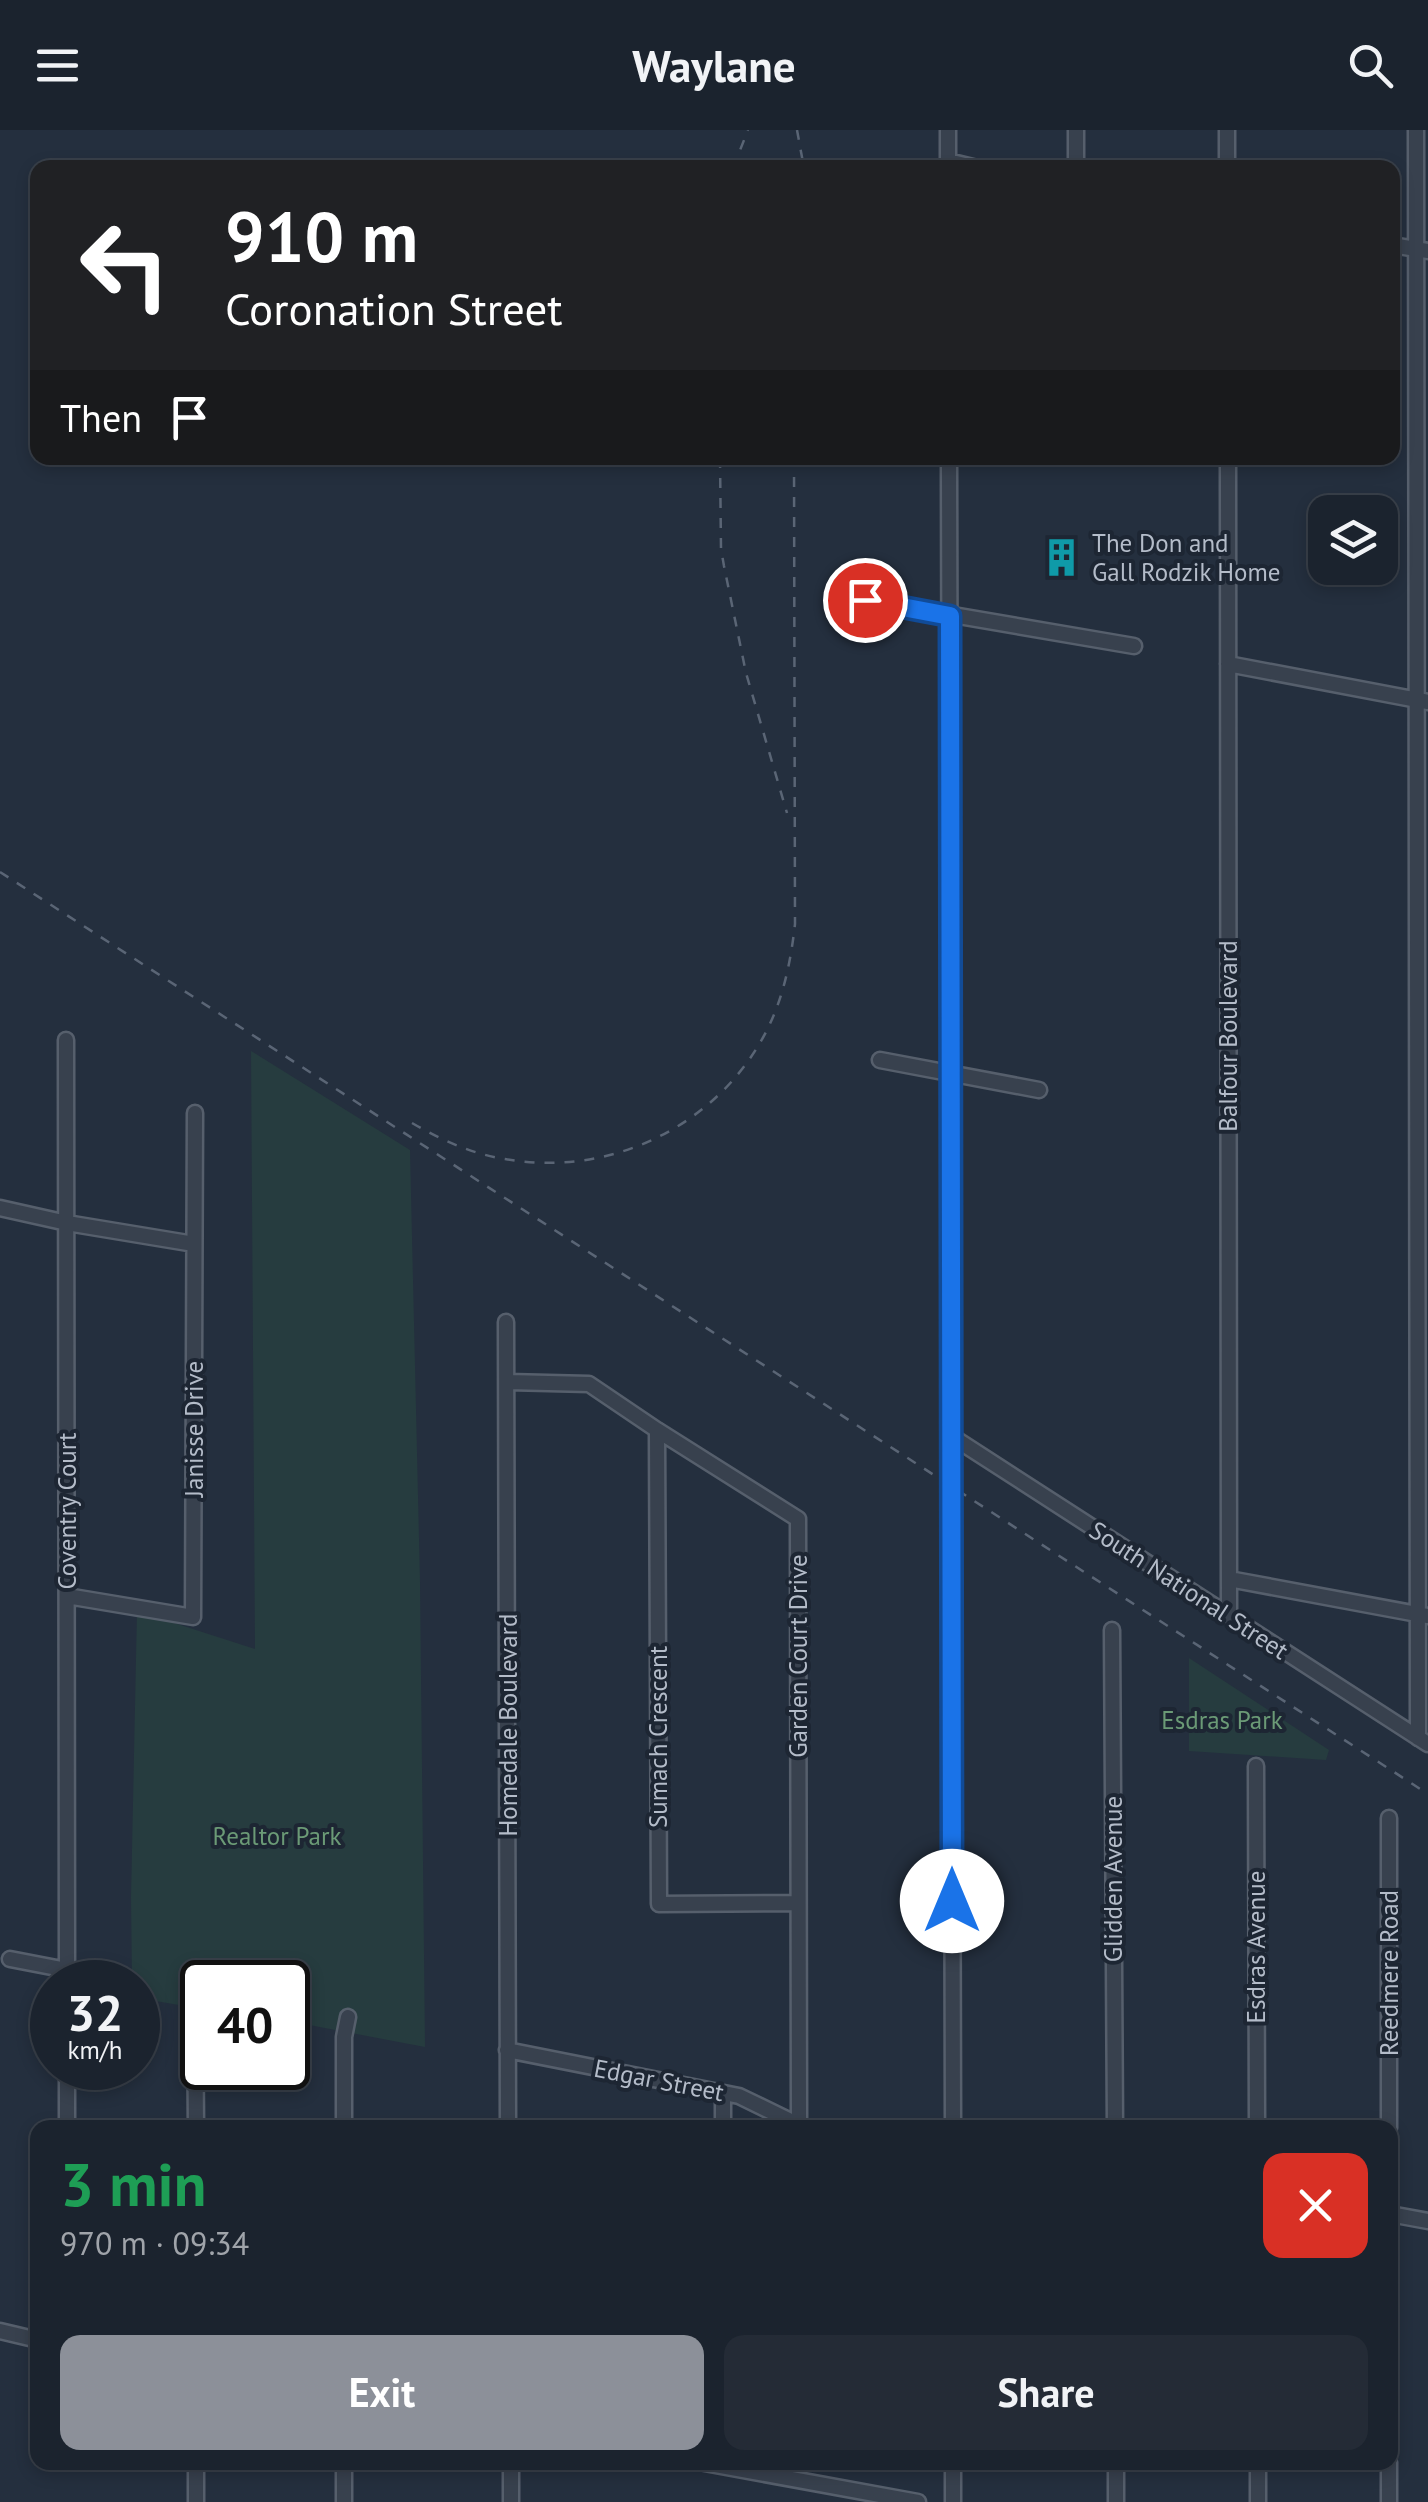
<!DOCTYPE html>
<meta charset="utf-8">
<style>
body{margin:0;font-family:"PT Sans",sans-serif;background:#242b36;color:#f1f3f6;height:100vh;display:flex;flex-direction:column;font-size:38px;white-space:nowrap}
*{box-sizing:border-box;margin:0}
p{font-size:32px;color:#a0a4aa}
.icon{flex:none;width:55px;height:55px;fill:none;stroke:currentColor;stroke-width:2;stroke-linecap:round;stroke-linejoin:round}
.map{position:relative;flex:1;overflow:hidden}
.details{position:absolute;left:30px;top:1990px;width:1368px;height:350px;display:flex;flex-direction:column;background:#1b232e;border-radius:20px;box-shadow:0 5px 15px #0003,0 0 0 2px #39404a}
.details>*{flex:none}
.banner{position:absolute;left:30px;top:30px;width:1370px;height:305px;border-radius:20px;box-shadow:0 5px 15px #0003,0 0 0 2px #39404a;background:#202124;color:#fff;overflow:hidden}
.fabs{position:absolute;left:1308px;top:365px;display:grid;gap:20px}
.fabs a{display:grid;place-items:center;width:90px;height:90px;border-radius:20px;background:#1b232e;box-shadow:0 5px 15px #0003,0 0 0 2px #39404a;font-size:50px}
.speed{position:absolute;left:30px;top:1830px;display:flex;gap:20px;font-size:50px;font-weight:700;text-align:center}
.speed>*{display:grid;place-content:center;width:130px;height:130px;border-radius:50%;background:#1b232e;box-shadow:0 5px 15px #0003,0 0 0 2px #39404a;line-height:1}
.speed small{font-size:25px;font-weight:400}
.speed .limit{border:5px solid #111;border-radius:15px;background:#fff;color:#111}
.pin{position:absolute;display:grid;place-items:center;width:85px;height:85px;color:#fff;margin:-42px;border:5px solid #fff;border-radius:50%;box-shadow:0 2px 10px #0007}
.me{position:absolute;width:110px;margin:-55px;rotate:0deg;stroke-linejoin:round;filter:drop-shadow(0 0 8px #0008)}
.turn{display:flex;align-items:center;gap:35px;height:210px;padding:0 30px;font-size:45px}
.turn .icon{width:130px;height:130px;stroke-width:2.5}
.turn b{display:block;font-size:70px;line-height:85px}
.then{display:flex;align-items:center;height:95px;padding:0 30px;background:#0003;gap:20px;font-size:38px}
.round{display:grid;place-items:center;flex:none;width:105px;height:105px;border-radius:20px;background:#242b36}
.headline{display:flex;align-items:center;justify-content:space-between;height:170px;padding:0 30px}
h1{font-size:60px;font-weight:600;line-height:75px;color:#1e9e55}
.button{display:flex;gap:20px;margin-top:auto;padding:20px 30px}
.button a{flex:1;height:115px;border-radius:20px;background:#8c9099;color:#fff;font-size:40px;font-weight:600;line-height:115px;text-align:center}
.button a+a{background:#242b36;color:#f1f3f6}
header{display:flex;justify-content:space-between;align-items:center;height:130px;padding:0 30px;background:#1b232e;font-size:45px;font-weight:600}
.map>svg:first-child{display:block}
</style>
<header><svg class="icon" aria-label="menu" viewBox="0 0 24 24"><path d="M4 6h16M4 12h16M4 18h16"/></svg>Waylane<svg class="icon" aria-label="search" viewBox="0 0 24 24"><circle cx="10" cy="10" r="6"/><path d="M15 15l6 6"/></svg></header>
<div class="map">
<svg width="1428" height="2372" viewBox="0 0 1428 2372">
<rect width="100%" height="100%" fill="#242f3e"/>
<path fill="#263c3f" d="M251 921 410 1020 420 1452 425 1917 288 1891V1852H202V1879L138 1868V1852H132L131 1768 137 1481 255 1519Z
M1189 1528 1329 1620 1326 1630 1189 1621Z"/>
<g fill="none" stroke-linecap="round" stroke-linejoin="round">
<defs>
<path id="minor" d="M948 0V38
M1076 0V38
M1227 0V38
M1416 0 1418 1608
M948 31 977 38
M1392 115 1428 121
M949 328 953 1998
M1228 328 1229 1485
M865 470 1134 516
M1228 534 1428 572
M66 910 67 1852
M880 930 1039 960
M0 1078 67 1093 194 1114
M506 1192 508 1998
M507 1252 589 1254 657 1300 798 1389 799 1995
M657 1300 659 1774 798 1773
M951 1306 1428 1614
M1229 1449 1428 1486
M67 1466 193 1487 195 983
M1112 1500 1115 1998
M1256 1636 1257 1998
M1389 1688V1998
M10 1829 67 1840
M507 1920 739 1966 805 1998
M723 1963V1998
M67 1998V1938
M196 1998 195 1876 199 1858
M344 1998V1907L348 1887
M1390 2084 1428 2091
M0 2201 38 2210
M511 2332V2372
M699 2332 918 2372
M953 2332V2372
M1116 2332V2372
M1258 2332V2372
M1389 2332V2372
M196 2372V2332
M344 2372V2332"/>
</defs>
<use href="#minor" stroke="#565f6c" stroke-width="19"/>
<use href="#minor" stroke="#38414e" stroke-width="14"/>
<path stroke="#5a6575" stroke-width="2.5" stroke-dasharray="10 10" stroke-linecap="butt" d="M797 0 804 38
M733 38 748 0
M720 328 721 419 724 436 746 543 787 683
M0 742 1428 1664
M412 993C441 1010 472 1024 505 1029 611 1048 720 995 768 898 784 865 791 830 795 794L794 328"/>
</g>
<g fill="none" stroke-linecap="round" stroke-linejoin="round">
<defs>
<path id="route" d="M865 470 950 486 952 1771"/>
</defs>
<use href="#route" stroke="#114b97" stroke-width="25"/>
<use href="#route" stroke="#1a73e8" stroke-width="18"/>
</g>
<defs>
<symbol id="building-bare" viewBox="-9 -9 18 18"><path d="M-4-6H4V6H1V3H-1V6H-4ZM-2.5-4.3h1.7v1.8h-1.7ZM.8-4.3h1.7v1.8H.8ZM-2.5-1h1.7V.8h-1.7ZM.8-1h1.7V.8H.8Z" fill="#0f9aa8" stroke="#1d2633" stroke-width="2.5" paint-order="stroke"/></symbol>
</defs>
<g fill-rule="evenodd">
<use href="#building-bare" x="1034" y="400" width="55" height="55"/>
</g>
<g text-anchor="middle" stroke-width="8" stroke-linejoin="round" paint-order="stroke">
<g font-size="25" fill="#b4bcc9" stroke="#1d2633" text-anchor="start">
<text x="1092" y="422">The Don and<tspan x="1092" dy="29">Gall Rodzik Home</tspan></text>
</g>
<g font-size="25" fill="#b4bcc9" stroke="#1d2633">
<text transform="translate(1228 906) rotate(-90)" y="9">Balfour Boulevard</text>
<text transform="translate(194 1299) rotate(-90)" y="9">Janisse Drive</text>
<text transform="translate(67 1381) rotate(-90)" y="9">Coventry Court</text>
<text transform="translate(1189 1460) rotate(33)" y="9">South National Street</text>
<text transform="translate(798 1526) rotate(-90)" y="9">Garden Court Drive</text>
<text transform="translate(508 1595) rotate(-90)" y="9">Homedale Boulevard</text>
<text transform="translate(658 1607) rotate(-90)" y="9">Sumach Crescent</text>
<text transform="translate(1113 1749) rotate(-90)" y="9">Glidden Avenue</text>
<text transform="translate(1256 1817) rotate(-90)" y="9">Esdras Avenue</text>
<text transform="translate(1389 1843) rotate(-90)" y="9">Reedmere Road</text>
<text transform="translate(659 1950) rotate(11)" y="9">Edgar Street</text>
</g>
<g font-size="25" fill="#6b9a76" stroke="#1d2633">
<text x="1222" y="1599">Esdras Park</text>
<text x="277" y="1715">Realtor Park</text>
</g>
</g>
</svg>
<div class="fabs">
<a><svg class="icon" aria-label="layers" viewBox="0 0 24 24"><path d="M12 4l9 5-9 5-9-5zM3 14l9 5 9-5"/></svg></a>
</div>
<div class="speed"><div>32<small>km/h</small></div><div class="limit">40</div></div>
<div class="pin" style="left:865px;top:470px;background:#d93025"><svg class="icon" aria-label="arrive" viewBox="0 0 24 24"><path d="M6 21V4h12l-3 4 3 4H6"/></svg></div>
<svg class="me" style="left:952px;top:1771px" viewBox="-20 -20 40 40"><circle r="19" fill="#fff"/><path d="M0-13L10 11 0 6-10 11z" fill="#1a73e8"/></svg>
<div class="banner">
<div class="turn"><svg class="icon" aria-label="left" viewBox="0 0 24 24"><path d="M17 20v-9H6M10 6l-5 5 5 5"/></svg><div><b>910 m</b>Coronation Street</div></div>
<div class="then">Then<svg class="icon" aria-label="arrive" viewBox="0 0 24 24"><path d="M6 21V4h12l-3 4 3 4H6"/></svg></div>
</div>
<section class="details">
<div class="headline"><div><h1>3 min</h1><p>970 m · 09:34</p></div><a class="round" style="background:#d93025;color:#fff"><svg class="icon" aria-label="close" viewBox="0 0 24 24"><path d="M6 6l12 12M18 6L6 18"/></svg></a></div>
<div class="button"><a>Exit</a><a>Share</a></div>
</section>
</div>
